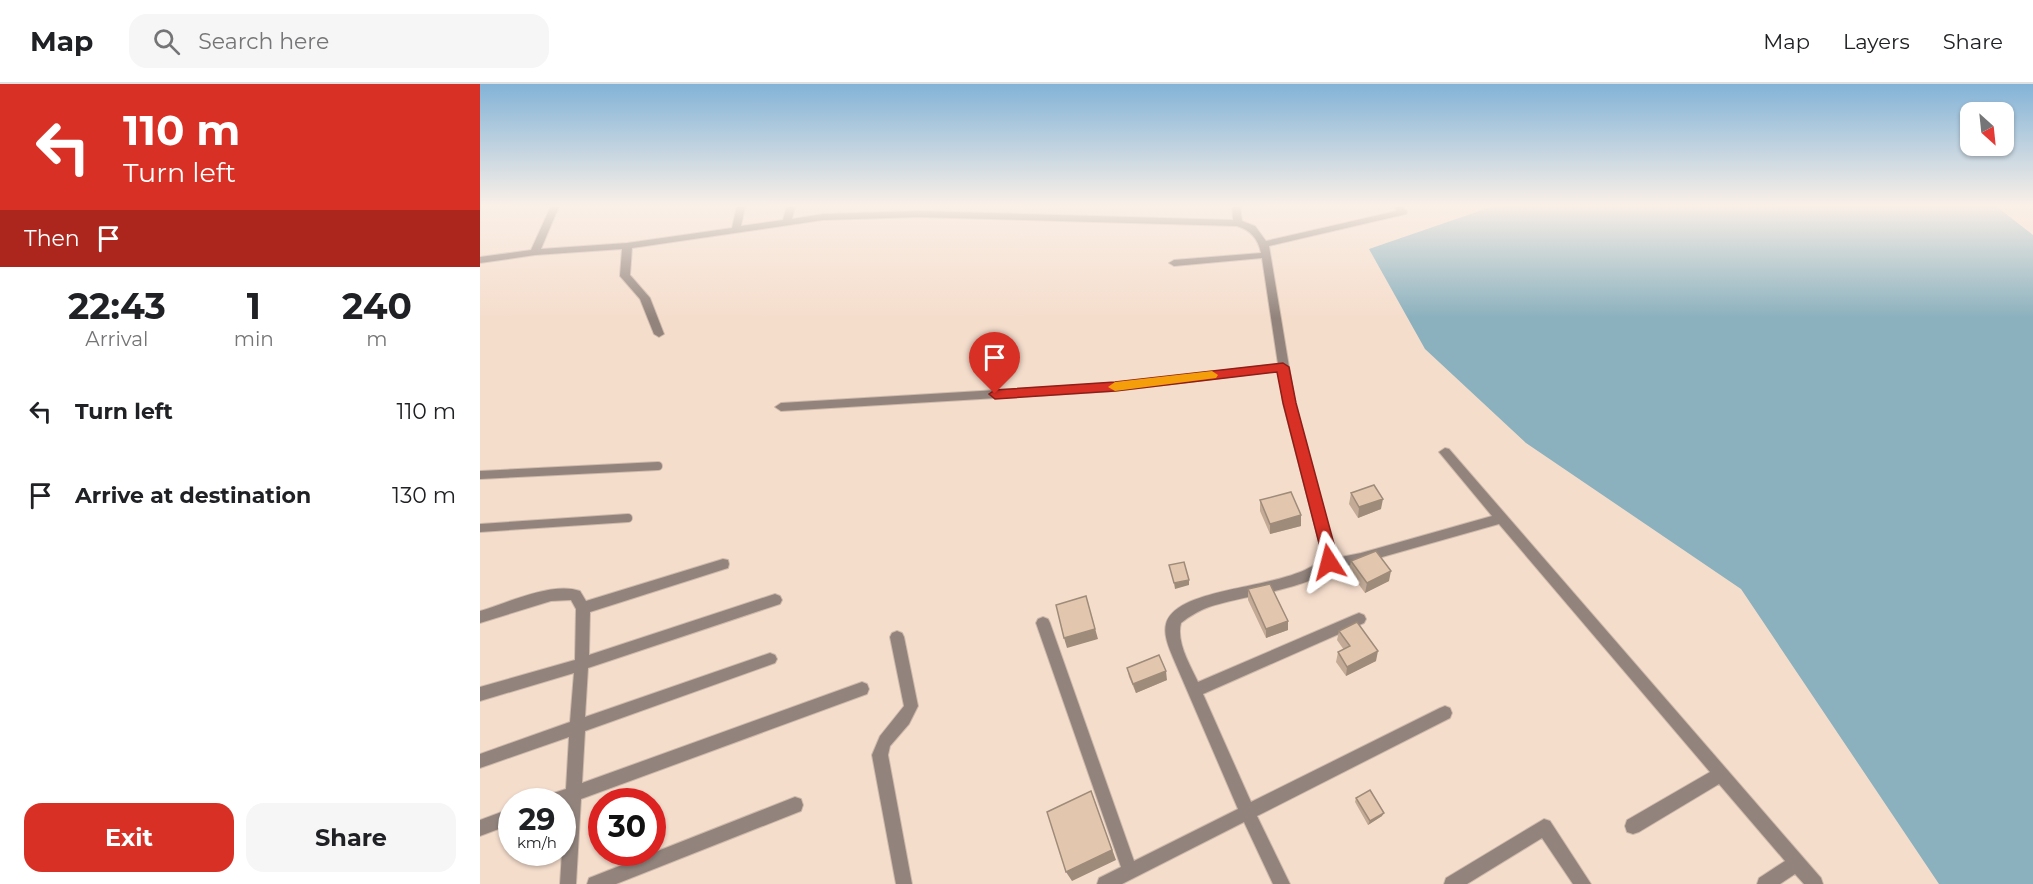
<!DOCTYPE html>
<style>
body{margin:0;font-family:Montserrat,sans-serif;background:#f6f6f6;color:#202124;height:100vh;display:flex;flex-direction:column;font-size:22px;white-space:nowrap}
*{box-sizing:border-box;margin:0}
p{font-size:20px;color:#757577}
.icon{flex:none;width:33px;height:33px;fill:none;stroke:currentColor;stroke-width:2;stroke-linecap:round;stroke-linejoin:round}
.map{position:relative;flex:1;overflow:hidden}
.details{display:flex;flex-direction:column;background:#fff;width:480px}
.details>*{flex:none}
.hud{background:#d93025;color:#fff;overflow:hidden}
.needle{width:39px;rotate:153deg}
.fabs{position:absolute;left:1480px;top:18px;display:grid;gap:12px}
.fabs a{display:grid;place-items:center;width:54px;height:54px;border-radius:12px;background:#fff;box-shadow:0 2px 4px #0004;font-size:30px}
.speed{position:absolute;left:18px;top:704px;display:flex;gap:12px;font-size:30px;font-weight:700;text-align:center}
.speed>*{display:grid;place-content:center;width:78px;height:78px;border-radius:50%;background:#fff;box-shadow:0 2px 4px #0004;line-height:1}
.speed small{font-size:15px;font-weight:400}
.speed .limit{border:9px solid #d22;background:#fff;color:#111}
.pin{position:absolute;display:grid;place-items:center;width:51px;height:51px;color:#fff;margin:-62px -26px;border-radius:50% 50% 50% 0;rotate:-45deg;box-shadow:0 0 6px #0007}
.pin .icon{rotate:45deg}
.me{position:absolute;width:66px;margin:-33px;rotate:351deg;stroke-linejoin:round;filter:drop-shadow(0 0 4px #0008)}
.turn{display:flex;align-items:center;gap:21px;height:126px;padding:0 24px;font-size:27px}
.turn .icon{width:78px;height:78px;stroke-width:2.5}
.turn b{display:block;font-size:42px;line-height:51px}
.then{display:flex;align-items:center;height:57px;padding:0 24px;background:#0003;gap:12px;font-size:22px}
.eta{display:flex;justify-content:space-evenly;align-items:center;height:102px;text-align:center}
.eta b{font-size:36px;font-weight:700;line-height:42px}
.primary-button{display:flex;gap:12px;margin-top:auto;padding:12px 24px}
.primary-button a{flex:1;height:69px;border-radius:18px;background:#d93025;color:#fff;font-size:24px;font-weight:700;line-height:69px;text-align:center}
.primary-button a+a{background:#f6f6f6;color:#202124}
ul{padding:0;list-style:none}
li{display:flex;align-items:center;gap:18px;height:84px;padding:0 24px}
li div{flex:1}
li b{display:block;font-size:22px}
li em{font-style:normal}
header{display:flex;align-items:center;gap:36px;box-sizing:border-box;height:84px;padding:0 30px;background:#fff;border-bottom:2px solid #e0e0e0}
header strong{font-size:28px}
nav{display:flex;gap:33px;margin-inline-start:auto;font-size:21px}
.search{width:420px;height:54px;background:#f6f6f6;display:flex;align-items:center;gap:15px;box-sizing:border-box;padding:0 21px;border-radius:18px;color:#757577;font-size:22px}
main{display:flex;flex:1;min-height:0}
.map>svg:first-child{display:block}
</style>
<header>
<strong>Map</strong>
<div class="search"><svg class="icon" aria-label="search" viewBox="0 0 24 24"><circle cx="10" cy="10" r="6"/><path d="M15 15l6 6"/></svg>Search here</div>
<nav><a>Map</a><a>Layers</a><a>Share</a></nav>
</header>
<main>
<section class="details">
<div class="hud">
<div class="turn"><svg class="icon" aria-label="left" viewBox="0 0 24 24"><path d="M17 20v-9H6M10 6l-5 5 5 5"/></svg><div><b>110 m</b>Turn left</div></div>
<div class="then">Then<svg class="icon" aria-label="arrive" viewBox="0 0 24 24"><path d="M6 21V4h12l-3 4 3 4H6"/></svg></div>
</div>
<div class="eta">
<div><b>22:43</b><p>Arrival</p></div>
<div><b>1</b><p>min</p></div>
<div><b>240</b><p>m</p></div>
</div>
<ul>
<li><svg class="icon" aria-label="left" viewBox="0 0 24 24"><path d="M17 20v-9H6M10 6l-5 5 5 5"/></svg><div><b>Turn left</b></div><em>110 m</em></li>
<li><svg class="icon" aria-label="arrive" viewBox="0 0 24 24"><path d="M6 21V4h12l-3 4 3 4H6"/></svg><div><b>Arrive at destination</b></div><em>130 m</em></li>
</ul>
<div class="primary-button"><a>Exit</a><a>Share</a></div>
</section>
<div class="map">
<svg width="1553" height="800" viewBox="0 0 1553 800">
<rect width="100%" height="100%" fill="#f5ddcc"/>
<path fill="#8bb1be" d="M1014 122H1516L1553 151V800H1459L1261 505 1046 359 945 265 889 165Z"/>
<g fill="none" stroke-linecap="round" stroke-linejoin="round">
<defs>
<path id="lane" d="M0 391 178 382
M0 444 148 434"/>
<path id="street" d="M71 122H79L61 165 147 159 252 144 257 122H265L261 142 303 136 307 122H315L312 135 343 130 438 127 753 136 752 122H760L762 137 775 142 786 157 917 127 913 122H922L927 128 926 130 789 162 815 319 856 474 881 469 1012 432 959 368 965 364 969 365 1341 794 1343 800H1324L1315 790 1300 800H1277L1279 794 1305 777 1239 700 1159 748 1153 750 1147 748 1145 742 1147 736 1230 688 1019 440 881 479 857 484H850C834 504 757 513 729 523 718 527 710 532 701 539 696 558 710 581 718 598L874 531 879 529 884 531 886 535 884 539 723 610 771 718 960 624 965 622 970 624 972 629 970 634 777 732 810 800H793L764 738 642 800H617L619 794 641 783 556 539 558 535 563 533 568 535 570 539 654 777 758 725 694 576C690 566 683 552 686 540 697 499 816 507 843 473L803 319 799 287 635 307 301 327 295 323 301 319 635 299 798 280 782 174 694 182 689 179 694 176 781 169C778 154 770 146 757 142L438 133 343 136 152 164 150 191 170 214 184 250 179 253 174 250 160 215 140 192 142 165 55 171 0 179V173L51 166Z
M243 475 248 476 249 480 248 484 110 528 109 571 295 510 300 512 302 516 300 520 108 584 105 633 290 569 295 571 297 575 295 579 105 647 102 699 382 598 387 600 389 605 387 610 101 715 96 800H80L85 720 82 721V717H65L67 711 86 705 89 653 0 684V670L90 638 94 589 0 617V603L95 576 96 525 91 516 71 517 0 539V527C27 519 73 497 100 507L106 517Z
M417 547 422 549 424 553 438 622 429 640 410 662 408 671 432 800H416L392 671 400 652 424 622 410 553 412 549Z
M315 713 321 715 323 721 321 727 136 800H107L109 794Z
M32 724V740L0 752V736Z
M1064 735 1070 737 1111 800H1093L1062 754 987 800H964L966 794Z"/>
</defs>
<use href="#lane" stroke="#cfbaab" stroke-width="10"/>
<use href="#street" stroke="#cfbaab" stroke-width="2"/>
<use href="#lane" stroke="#92847d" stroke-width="8"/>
<use href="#street" fill="#92847d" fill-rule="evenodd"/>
</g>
<path fill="#c2aa96" d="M871 409 901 425 878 434 869 420Z
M780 416 821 442 790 450 780 427Z
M871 477 909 497 885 509 869 487Z
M768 505 808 537V546L786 554 768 516Z
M859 547 896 577 866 592 856 578 858 568 864 566 857 556Z
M647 584 687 596 656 609 649 593Z
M876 714 902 732 888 741 875 718Z"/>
<path fill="#9e8b7a" d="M903 415 901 425 878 434 879 423Z
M821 431V442L790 450V440Z
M911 487 909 497 885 509 887 499Z
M709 496V501L695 505 694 499Z
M606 512 618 555 587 564 584 554Z
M808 537V546L786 554V545Z
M898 567 896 577 866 592 867 583Z
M686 587 687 596 656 609 653 600Z
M611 707 636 776 592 797 586 788Z
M904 729 902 732 888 741 890 737Z"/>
<path fill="#e2c6ae" stroke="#9e8b7a" stroke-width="1.5" d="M894 401 903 415 879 423 871 409Z
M811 408 821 431 790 440 780 416Z
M896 467 911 487 887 499 871 477Z
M704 478 709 496 694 499 689 481Z
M790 500 808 537 786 545 768 505Z
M606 512 615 545 584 554 576 521Z
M877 538 898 567 867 583 858 568 870 562 859 547Z
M679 571 686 587 653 600 647 584Z
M890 706 904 729 890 737 876 714Z
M611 707 632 766 586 788 567 728Z"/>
<linearGradient id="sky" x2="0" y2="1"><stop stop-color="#83b3d7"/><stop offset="0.52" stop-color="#faf0e8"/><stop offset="1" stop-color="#faf0e8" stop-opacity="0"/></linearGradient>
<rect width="1553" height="234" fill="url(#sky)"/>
<path fill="#d93025" stroke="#8d1f18" stroke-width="1.5" d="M803 279 809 283 816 319 857 471 854 482H843L842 471 803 319 797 288 635 307 515 315 509 310 515 306 635 298Z"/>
<path fill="#f59e0b" d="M732 287 738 291 736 294 635 307 628 303 635 298Z"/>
</svg>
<div class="fabs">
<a><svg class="needle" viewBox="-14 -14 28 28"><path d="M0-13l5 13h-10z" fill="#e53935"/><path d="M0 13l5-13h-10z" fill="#757577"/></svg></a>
</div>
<div class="speed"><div>29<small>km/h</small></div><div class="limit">30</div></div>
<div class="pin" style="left:515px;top:310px;background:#d93025"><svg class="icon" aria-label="arrive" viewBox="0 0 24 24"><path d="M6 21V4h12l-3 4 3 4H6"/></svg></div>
<svg class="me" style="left:849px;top:478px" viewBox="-20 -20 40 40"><path d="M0-17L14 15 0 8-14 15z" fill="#d93025" stroke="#fff" stroke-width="4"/></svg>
</div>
</main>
